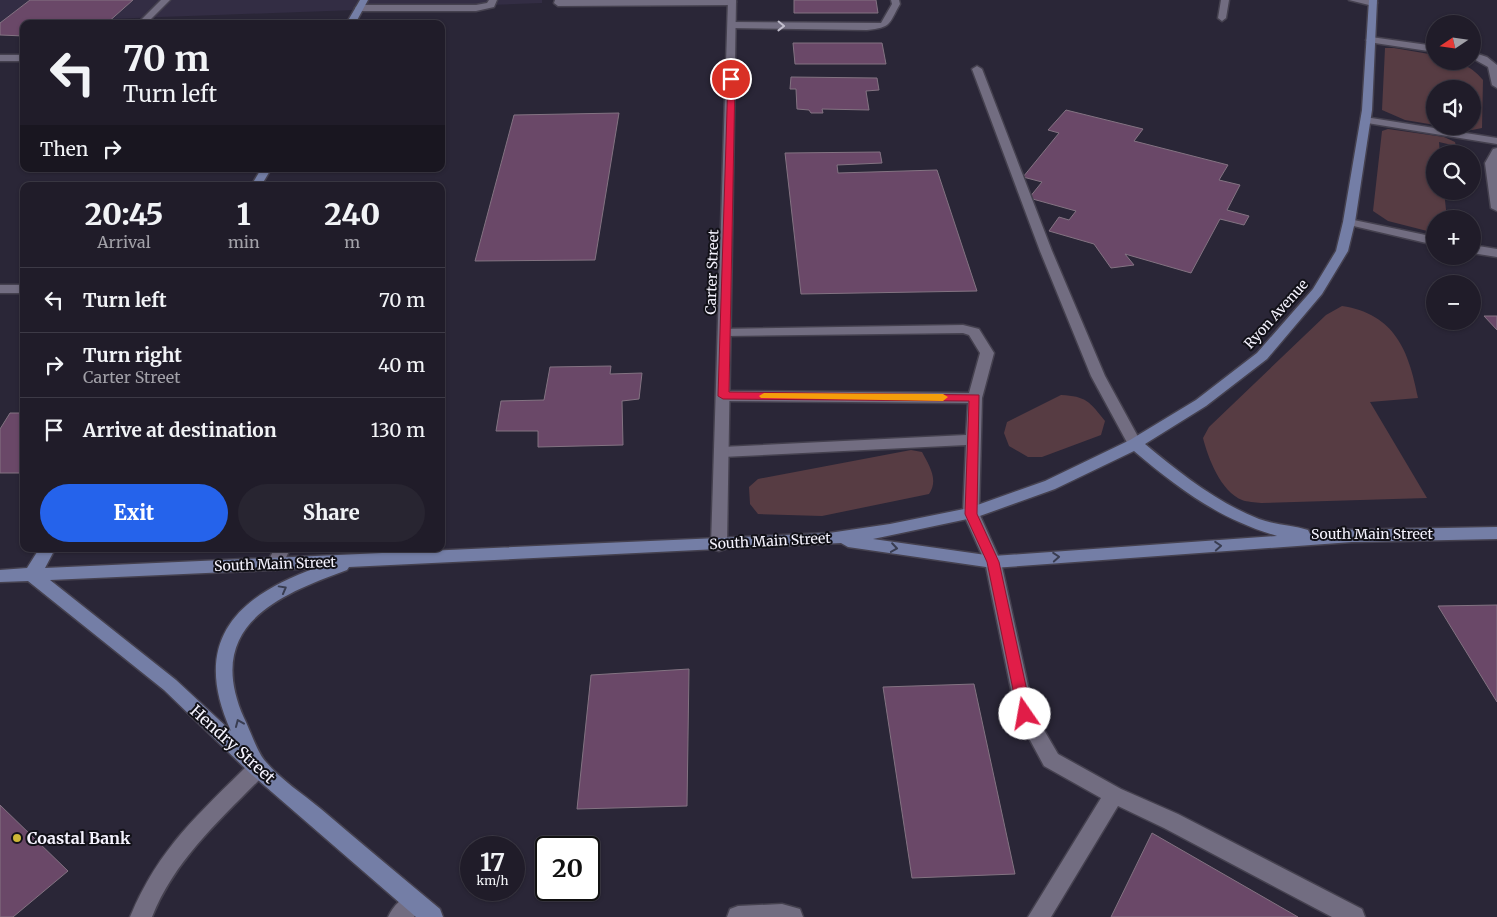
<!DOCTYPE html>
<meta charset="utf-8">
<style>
body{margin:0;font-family:Merriweather,serif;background:#282531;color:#f1f3f6;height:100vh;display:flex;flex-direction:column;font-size:19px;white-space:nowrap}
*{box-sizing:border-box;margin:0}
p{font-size:16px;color:#a2a1a8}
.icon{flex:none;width:28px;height:28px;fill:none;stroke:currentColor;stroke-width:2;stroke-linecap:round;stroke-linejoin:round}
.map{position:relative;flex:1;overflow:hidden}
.panel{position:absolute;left:20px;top:182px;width:425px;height:370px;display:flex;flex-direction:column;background:#201c29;border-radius:10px;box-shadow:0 1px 4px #0004,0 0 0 1px #3d3a46}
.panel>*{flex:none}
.guide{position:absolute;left:20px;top:20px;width:425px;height:152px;border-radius:10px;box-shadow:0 1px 4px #0004,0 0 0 1px #3d3a46;background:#201c29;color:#f1f3f6;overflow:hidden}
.needle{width:32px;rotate:257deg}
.fabs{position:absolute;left:1426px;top:15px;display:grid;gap:10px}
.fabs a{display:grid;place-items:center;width:55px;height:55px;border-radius:50%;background:#201c29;box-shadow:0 1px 4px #0004,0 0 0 1px #3d3a46;font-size:25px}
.speed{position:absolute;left:460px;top:836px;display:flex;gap:10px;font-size:25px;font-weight:700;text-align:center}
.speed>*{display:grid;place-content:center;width:65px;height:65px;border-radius:50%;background:#201c29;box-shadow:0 1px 4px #0004,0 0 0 1px #3d3a46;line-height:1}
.speed small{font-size:12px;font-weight:400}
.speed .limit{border:2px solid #111;border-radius:8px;background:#fff;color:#111}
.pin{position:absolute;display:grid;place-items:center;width:42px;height:42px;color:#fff;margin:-21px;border:2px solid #fff;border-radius:50%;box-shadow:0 1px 5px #0007}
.me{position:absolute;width:55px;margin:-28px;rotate:348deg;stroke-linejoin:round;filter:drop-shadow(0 0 4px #0008)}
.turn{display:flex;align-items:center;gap:18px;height:105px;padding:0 20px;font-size:22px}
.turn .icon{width:65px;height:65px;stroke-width:2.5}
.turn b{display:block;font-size:35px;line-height:42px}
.then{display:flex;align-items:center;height:48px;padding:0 20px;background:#0003;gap:10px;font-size:19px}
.eta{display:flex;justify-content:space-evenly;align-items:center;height:85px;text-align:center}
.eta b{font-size:30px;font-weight:800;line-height:35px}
.action{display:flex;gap:10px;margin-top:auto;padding:10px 20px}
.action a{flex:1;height:58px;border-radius:30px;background:#2563eb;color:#fff;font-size:20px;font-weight:800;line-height:58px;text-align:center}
.action a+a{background:#282531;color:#f1f3f6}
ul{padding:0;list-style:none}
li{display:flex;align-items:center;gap:15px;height:65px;padding:0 20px;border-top:1px solid #3d3a46}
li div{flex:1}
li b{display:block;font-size:19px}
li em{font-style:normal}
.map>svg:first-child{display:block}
</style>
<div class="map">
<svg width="1497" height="917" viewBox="0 0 1497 917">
<rect width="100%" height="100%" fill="#2a2637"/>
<path fill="#332d44" d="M0 0H542V3L0 23Z"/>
<path fill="#573c43" d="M1385 48H1394L1435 55V61C1455 61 1469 63 1483 80L1482 128 1472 130 1440 126H1472V89H1435V125L1405 120 1382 110Z
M1388 129 1444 137 1455 142 1456 146 1439 142 1440 154H1435V191H1444L1447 219H1435V233L1388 221 1373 211 1382 131Z
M1342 306C1395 314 1409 351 1418 398L1370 402 1427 498 1261 503C1255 502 1247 502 1242 500 1221 492 1208 458 1203 438L1209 427 1326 315Z
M1061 395C1086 396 1090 402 1105 421L1101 435 1042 457H1028L1009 446 1004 433 1007 422Z
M911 450 922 452C929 465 939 480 929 494L822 516 758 514 750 504 749 487 758 479Z"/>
<path fill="#6a4868" stroke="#837382" d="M30 0H133L106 24H24V36L0 35V23Z
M794 0H876L878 13H794Z
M260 20H294L291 24H257Z
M793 43H882L886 64H795Z
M791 77 877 78 879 90 866 91 869 110 822 109 823 113H811L809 110 797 109 796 89H790Z
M1066 110 1143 129 1134 141 1228 165 1219 180 1240 185 1227 210 1249 216 1244 225 1220 219 1191 273 1125 254 1134 265 1111 268 1094 244 1049 231 1059 217 1069 220 1076 211 1029 198 1042 182 1023 177 1059 133 1048 130Z
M619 113 595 260 475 261 514 115Z
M880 152 882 163 837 165 838 173 937 170 977 291 801 294 785 153Z
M1484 316H1497V330Z
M611 366 610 374 642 373 639 399 622 401 623 445 538 447V431H496L501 401 544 400 550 367Z
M10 413H24V473H0V429Z
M1497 605V702L1438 606Z
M689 669 687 806 577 809 591 675Z
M974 684 1015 874 912 878 883 687Z
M0 805 68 871 13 917H0Z
M1152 833 1298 917H1111Z"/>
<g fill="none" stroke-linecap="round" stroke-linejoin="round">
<defs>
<path id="lane" d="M161 0H170L146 24H137Z
M489 0H497L494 7 476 11H359L355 8 359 5H476L487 3Z
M555 0H734L736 2 732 5 558 6 554 3Z
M891 0H899L900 4C888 25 892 27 867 30L732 28 728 25 732 22 881 23 892 4Z
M1221 0H1229L1226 18 1222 21 1218 18Z
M1349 0H1370L1377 3 1373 6Z
M1371 37 1435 46V52L1368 42 1366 40Z
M1472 52 1487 57 1497 65V88L1492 85 1488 67 1472 58Z
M0 55H24V61H0Z
M977 66 982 69 1052 251 1105 376 1142 444 1140 448H1130L1091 376 1040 251 972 69Z
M1365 117 1497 138V144L1361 122V118Z
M1497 148V211L1491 208 1485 163 1493 149Z
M1349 219 1435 237V245L1345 224V220Z
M1472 245 1497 249V257L1472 253Z
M963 325 979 329 994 353 982 398 979 513 1001 562 1034 713 1058 754 1121 789 1178 814 1362 909 1365 917H1332L1164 828 1118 806 1051 917H1028L1101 798 1044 766 1016 714 985 562 963 513 966 445 722 457 717 456 715 452 717 448 722 447 966 435 968 403 723 401 716 396 723 391 969 393 980 353 969 335 963 333 725 336 718 332 720 329Z
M274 549H290L281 568 275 570 269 568 267 564Z
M258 759 265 762 268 768 265 774C222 818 175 859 152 917H130C159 847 199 814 251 762Z
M414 892 422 895 425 902 414 917H388C393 906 403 896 414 892Z
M782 904 800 909 803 917H727L730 909 738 906Z"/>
<path id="street" d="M728 0H736L727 545 725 549 719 551 713 549 711 545Z
M0 285H24V293H0Z"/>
<path id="secondary" d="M360 0H368L355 24H346Z
M1369 0H1377L1372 110 1355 222 1348 251 1322 294 1267 359 1206 406 1145 444C1180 473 1216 502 1259 519 1275 525 1292 525 1308 530L1310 534 1338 530 1497 527V539L1352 542 993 568 848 547 841 543 349 567 347 570C275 596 204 627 244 718 250 730 258 754 266 762 281 780 303 794 321 809 360 842 400 876 440 909L443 917H416L251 774 164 690 28 581 0 582V570L27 568 39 549H55L45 568 829 533 890 524 969 508 1045 481 1130 440 1196 400 1257 353 1313 289 1336 251 1343 222 1362 110ZM1134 451C1179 489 1219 519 1277 536L993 556 873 539 977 517 1055 489ZM316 568C234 597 191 643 231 731L176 680 50 580Z
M261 169H271L261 186H251Z"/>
</defs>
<use href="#lane" stroke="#45414f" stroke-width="3"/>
<use href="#street" stroke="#45414f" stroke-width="3"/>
<use href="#secondary" stroke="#45414f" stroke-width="3"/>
<use href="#lane" fill="#726d81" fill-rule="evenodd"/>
<use href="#street" fill="#726d81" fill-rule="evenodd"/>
<use href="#secondary" fill="#747ea6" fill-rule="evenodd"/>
</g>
<defs><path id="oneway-chevron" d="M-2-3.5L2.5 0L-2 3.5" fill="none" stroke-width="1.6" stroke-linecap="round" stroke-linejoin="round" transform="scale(1.25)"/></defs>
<use stroke="#c1bdcc" href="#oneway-chevron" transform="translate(781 26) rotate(1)"/>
<g stroke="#393d51">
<use href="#oneway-chevron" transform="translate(1218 546) rotate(-4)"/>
<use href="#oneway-chevron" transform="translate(894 548) rotate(8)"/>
<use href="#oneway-chevron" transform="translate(1056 557) rotate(-4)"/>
<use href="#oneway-chevron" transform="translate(283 589) rotate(-29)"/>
<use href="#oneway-chevron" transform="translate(239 723) rotate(-113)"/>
</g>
<path fill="#e11d48" stroke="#92132f" d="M731 77 735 79 729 392 979 395 977 514 999 562 1032 714 1030 718 1025 720 1020 718 1018 714 987 562 965 514 969 401 723 399 718 396 728 79Z"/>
<path fill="#f59e0b" d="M764 393 943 394 948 397 943 401 761 398 759 396Z"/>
<circle fill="#ceb837" stroke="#121118" stroke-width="2" cx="17" cy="838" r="5"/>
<g text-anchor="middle" stroke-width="4" stroke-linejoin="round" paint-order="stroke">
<g font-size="14" fill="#f5f3fe" stroke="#121118">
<text transform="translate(712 272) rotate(-88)" y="5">Carter Street</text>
<text transform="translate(1276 314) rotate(-48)" y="5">Ryon Avenue</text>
<text x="1372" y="539">South Main Street</text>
<text transform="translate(770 541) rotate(-3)" y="5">South Main Street</text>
<text transform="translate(275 564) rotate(-2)" y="5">South Main Street</text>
</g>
<g font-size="16" fill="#f5f3fe" stroke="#121118">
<text transform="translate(233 744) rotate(42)" y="6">Hendry Street</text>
</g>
<g font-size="16" font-weight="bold" fill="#f5f3fe" stroke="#121118" text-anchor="start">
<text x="27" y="844">Coastal Bank</text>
</g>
</g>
</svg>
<div class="fabs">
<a><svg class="needle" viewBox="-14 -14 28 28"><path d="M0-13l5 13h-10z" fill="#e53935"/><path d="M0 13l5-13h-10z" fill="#a2a1a8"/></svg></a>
<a><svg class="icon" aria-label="sound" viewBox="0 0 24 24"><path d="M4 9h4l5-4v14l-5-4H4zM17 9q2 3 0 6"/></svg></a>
<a><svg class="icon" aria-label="search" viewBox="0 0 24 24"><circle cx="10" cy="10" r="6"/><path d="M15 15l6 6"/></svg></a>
<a>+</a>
<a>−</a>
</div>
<div class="speed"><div>17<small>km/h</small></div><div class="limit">20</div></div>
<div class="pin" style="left:731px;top:79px;background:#d93025"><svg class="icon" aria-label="arrive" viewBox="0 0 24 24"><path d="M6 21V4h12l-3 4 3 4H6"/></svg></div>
<svg class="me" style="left:1025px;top:714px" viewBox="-20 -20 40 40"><circle r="19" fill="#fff"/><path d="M0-13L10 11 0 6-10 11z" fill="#e11d48"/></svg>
<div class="guide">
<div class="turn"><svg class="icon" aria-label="left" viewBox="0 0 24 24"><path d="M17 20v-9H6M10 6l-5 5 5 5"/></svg><div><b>70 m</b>Turn left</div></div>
<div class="then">Then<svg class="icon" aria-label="right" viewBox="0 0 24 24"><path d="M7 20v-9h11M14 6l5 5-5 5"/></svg></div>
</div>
<section class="panel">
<div class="eta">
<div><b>20:45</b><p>Arrival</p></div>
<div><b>1</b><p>min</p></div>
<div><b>240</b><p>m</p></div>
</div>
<ul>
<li><svg class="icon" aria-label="left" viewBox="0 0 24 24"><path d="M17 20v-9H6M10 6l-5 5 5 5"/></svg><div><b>Turn left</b></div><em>70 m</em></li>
<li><svg class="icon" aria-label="right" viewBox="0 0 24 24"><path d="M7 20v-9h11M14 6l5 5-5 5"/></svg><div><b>Turn right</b><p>Carter Street</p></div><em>40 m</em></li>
<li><svg class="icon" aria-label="arrive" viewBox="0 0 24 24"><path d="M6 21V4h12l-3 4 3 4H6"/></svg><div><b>Arrive at destination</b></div><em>130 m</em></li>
</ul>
<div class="action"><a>Exit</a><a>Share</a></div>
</section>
</div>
